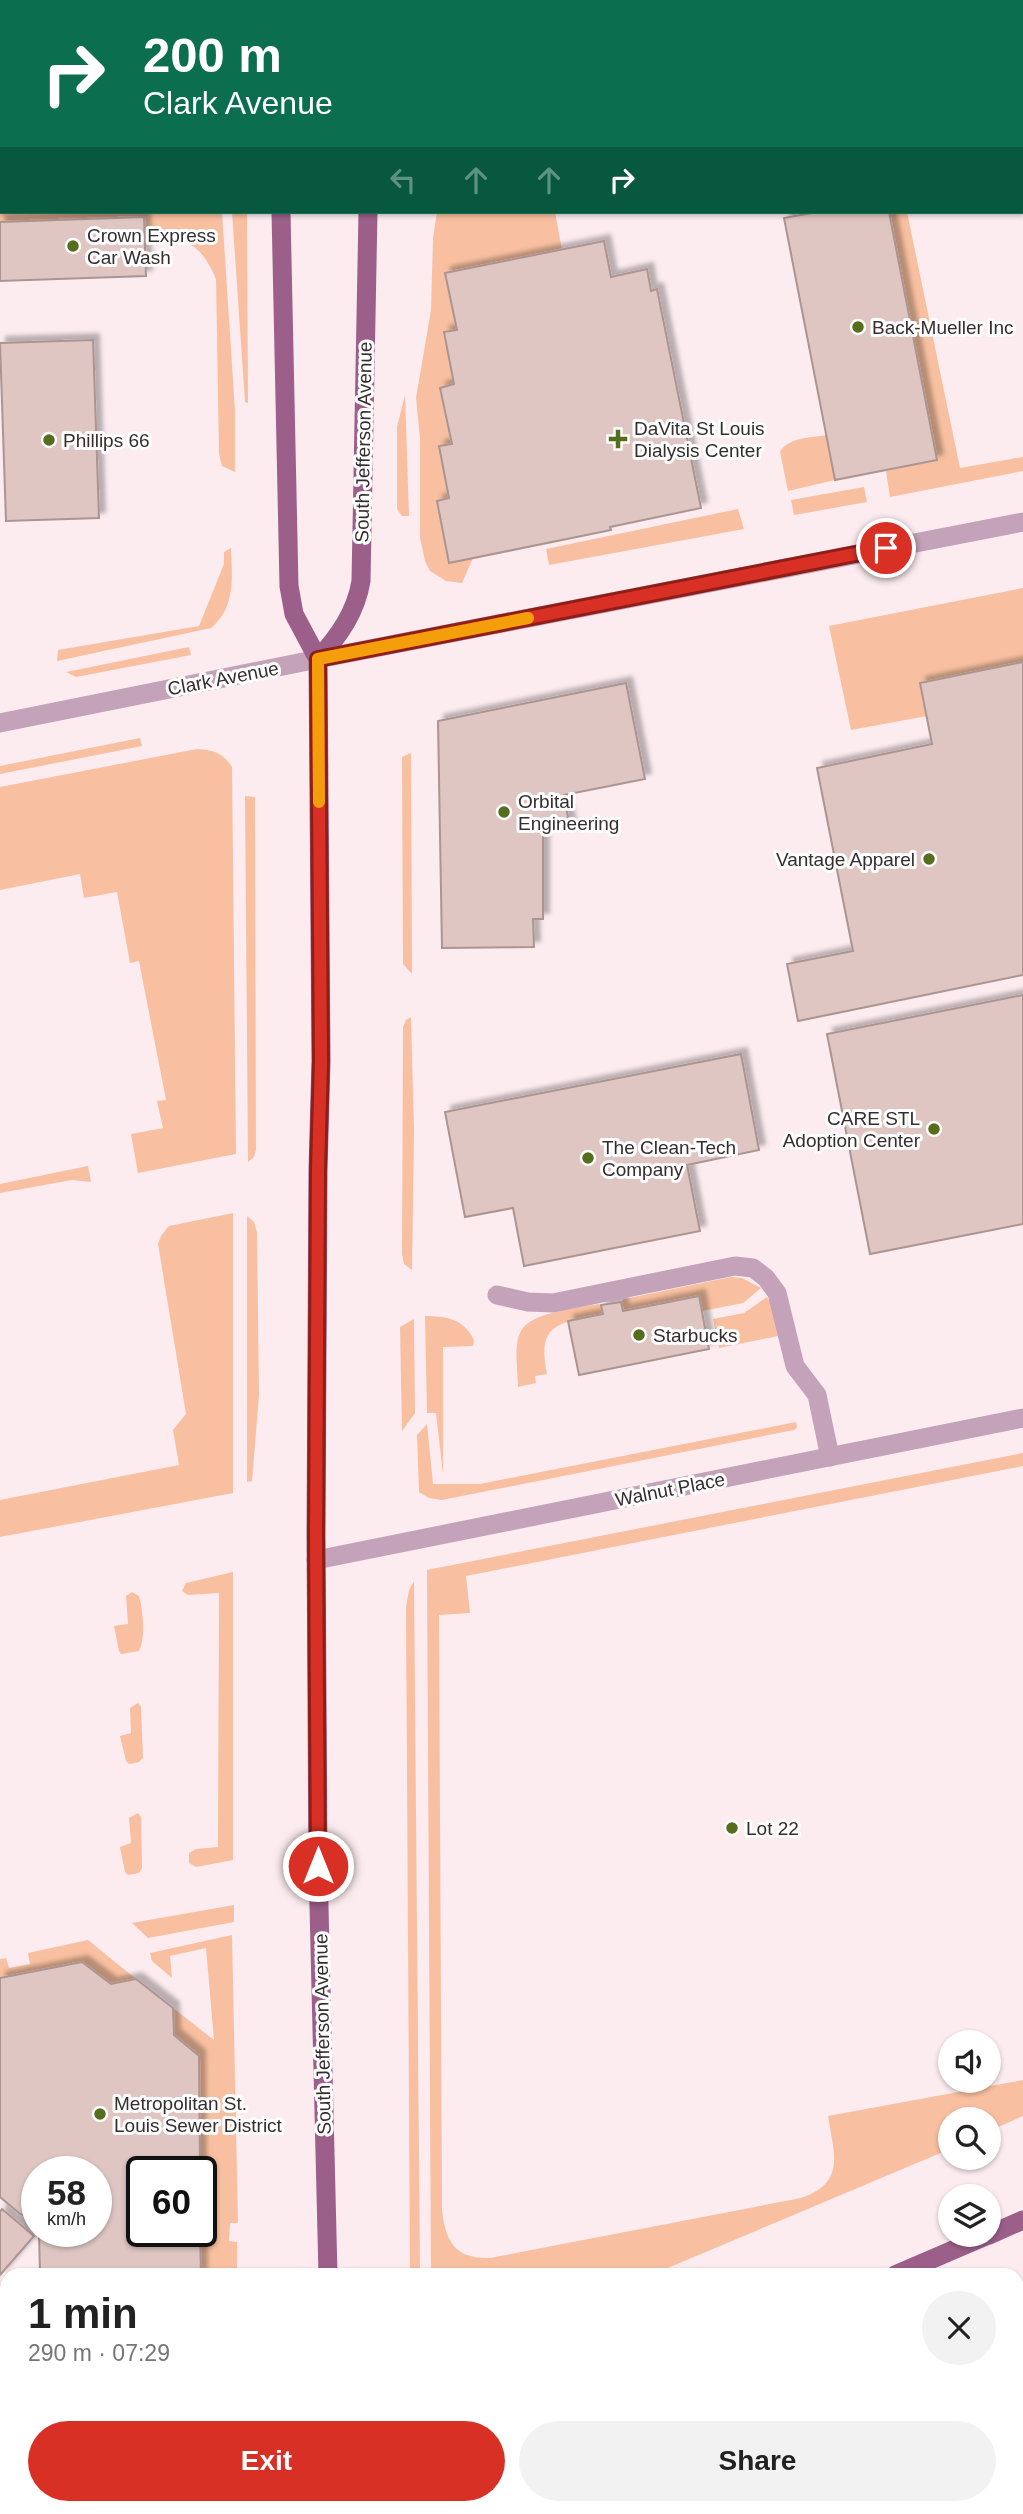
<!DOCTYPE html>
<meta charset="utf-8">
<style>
body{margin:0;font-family:Arial,sans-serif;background:#f2f2f2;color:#222;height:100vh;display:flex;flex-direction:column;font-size:26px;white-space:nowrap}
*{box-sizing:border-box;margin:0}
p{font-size:23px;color:#767676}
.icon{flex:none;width:38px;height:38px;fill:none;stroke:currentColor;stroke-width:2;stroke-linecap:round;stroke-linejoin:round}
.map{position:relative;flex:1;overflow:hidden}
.side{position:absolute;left:0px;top:2268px;width:1024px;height:247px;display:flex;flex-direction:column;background:#fff;border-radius:21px 21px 0 0;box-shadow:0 2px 5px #0004}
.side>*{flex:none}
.top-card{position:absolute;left:0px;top:0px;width:1024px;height:214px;box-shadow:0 2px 5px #0004;background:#0b6e4f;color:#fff;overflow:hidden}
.buttons{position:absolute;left:938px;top:2030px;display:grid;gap:14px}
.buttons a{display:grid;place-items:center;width:63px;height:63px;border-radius:50%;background:#fff;box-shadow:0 2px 5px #0004;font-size:35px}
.speed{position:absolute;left:21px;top:2156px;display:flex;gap:14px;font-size:35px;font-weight:700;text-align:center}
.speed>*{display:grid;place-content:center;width:91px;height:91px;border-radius:50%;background:#fff;box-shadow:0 2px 5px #0004;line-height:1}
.speed small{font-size:18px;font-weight:400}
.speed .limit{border:4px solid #111;border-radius:10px;background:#fff;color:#111}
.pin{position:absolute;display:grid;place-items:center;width:60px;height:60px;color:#fff;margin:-30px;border:4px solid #fff;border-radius:50%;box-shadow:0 2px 7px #0007}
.me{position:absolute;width:77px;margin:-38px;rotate:0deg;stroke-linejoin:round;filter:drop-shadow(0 0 5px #0008)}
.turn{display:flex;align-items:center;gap:24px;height:147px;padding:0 28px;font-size:32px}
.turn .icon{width:91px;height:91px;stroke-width:2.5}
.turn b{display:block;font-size:49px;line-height:60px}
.lanes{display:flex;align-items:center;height:66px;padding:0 28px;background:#0003;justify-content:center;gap:35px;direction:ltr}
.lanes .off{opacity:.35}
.round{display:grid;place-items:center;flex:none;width:74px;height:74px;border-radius:37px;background:#f2f2f2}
.head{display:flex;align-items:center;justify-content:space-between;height:119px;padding:0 28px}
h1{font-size:42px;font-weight:600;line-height:52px}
.button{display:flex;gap:14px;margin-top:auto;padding:14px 28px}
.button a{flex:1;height:80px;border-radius:42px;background:#d93025;color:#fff;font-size:28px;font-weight:600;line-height:80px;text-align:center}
.button a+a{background:#f2f2f2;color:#222}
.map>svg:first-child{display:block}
</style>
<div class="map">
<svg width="1023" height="2514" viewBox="0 0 1023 2514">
<defs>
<filter id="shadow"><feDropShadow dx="6" dy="-6" stdDeviation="2" flood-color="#0004"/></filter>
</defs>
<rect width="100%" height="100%" fill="#fcecf0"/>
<path fill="#f8c0a0" d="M464 0H1023V28L1022 2Z
M0 39H2V212H222L235 410V472L222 466 219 454 216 279C200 242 186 237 145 241L144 217 0 222Z
M232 212H247L248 403 245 402Z
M437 212H555L562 250 457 330 444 333 454 384 440 388 452 444 439 446 449 498 437 501 449 563 473 558 462 583 446 581 430 571 425 561 420 538V438L416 398 431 310 433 238Z
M889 212H907L960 468 1023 457V471L890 497 886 471 937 460Z
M405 395 409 516H402L397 509V427Z
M827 435 835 480 788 491 780 452C789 437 810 438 827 435Z
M864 487 867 502 794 515 791 500Z
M738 509 744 529 549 565 546 549Z
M231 548C232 578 236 607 211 628L57 661 58 650 199 626 224 564V552Z
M1023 588V662L920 683 927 716 851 730 829 626Z
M189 647 191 655 76 677 66 672Z
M140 738 142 746 0 774V766Z
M197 749C214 750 223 753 232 767L236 1154 138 1173 131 1134 163 1128 157 1101 166 1100 139 961 130 963 117 892 84 898 80 874 0 890V787Z
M411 753 412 974 403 964 402 757Z
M245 796 255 797 256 1150 254 1157 248 1162Z
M411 1017 414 1131 412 1270 404 1264 402 1254 403 1027 406 1020Z
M88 1166 91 1182 72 1180 0 1193V1184Z
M233 1213V1493L0 1537V1500L179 1465 173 1430 186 1414 158 1244 161 1236 169 1226Z
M247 1216 254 1222 257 1232 259 1395 252 1481 247 1482Z
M731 1277 742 1278 761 1288 743 1303 702 1311H623L621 1302 624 1299Z
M767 1297 771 1303 778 1336 719 1348 713 1319 744 1313Z
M598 1304 601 1305 603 1314C560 1323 536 1322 547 1374L535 1376 536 1383 518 1387C518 1371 513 1345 521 1331 531 1312 578 1308 598 1304Z
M425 1316C447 1316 464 1319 474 1340L473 1346 443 1347V1474L436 1413H427Z
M414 1319 415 1413 402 1431 400 1327Z
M796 1422 797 1427 794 1430 442 1500 429 1498 419 1492 417 1435 427 1424 433 1484H480Z
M1023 1453V1466L466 1576 470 1613 439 1615 442 2211C446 2243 456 2259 490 2258L801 2198C846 2183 834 2154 828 2116L1023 2080V2116L989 2131V2119H950V2149L651 2275H431L427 1570Z
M233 1572V1860L196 1867 189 1863V1853L196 1849 218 1847 219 1593 188 1595 182 1591 186 1583Z
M414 1581 420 2275H410L406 1607 409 1590Z
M132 1592 139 1596C143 1610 146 1637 139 1651L121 1654 119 1651 114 1626 128 1624 126 1596Z
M138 1703 141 1707 143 1758 139 1762 129 1764 126 1761 120 1736 131 1733 130 1708Z
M138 1813 141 1817 142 1868 139 1873 128 1875 125 1872 120 1847 131 1843 129 1818Z
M234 1905V1922L148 1938 132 1923Z
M232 1935 238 2223H230L229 2241 237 2242V2275H201L199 2056 174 2035 173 2008 214 2040 206 1948 170 1956 172 1978 152 1961 150 1953Z
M88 1940 136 1979 111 1984 82 1962 0 1978V1959L6 1958 9 1968 30 1964 28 1953Z"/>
<path fill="#dfc6c2" stroke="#ac9491" stroke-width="2" filter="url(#shadow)" d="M817 212H889L937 460 835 480 784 218Z
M144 217 146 276 0 281V222Z
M604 241 611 277 647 269 651 291 657 289 701 508 610 527 611 530 449 563 437 501 449 498 439 446 452 444 440 388 454 384 444 332 457 330 445 273Z
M93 340 99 518 6 521 0 343Z
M1023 662V975L798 1021 787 964 853 951 817 768 932 744 920 683Z
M626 683 645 779 564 795 570 828 543 834V919H533L534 947 442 948 438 721Z
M1023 995V1224L870 1254 827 1034Z
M741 1054 759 1150 687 1165 700 1231 524 1266 513 1208 465 1217 445 1112Z
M699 1296 709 1349 579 1375 568 1321 603 1314 601 1305 621 1302 623 1311Z
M82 1962 111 1984 136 1979 173 2008 174 2035 199 2056 200 2172H142V2231H200L201 2275H40L39 2231H96V2172H37V2223L19 2213 0 2197V1978Z
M2 2209 34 2236 0 2275V2212Z"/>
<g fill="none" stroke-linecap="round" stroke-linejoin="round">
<path stroke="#c4a2b9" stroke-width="19" d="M497 1295 528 1302 553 1303 735 1266 753 1268 766 1278 777 1293 795 1366 817 1395 830 1457"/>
<path stroke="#c4a2b9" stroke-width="19" d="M318 659 1023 522
M316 1560 1023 1418"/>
<path stroke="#c4a2b9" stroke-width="19" d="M0 723 318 659"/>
<path stroke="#9b5f8a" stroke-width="19" d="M271 0V2
M369 0V2
M281 212 289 586 294 614 318 659 321 1061 318 1170 316 1534 318 1866 328 2275
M318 659C339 636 356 612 361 581L368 212
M989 2235 1023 2220
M895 2275 988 2235
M332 2508V2514
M227 2514 249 2508"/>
</g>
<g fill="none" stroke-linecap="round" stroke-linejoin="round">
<defs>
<path id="route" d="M318 1866 316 1534 318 1170 321 1061 318 659 886 548"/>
</defs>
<use href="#route" stroke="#8d1f18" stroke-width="18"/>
<use href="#route" stroke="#d93025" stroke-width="12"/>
<path stroke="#f59e0b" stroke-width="12" d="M319 802 318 659 528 618"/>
</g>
<g fill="#566d1d" stroke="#fefefe" stroke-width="2.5">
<circle cx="73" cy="246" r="7"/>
<circle cx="858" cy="327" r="7"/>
<path d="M614.5 428.5h7v7h7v7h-7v7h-7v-7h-7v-7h7z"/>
<circle cx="49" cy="440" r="7"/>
<circle cx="504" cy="812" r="7"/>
<circle cx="929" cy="859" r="7"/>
<circle cx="934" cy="1129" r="7"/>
<circle cx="588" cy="1158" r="7"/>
<circle cx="639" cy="1335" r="7"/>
<circle cx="732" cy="1828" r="7"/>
<circle cx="100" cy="2114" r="7"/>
</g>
<g text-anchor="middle" stroke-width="6" stroke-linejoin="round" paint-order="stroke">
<g font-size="19" fill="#362d2f" stroke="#fefefe" text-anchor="start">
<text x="87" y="242">Crown Express<tspan x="87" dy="22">Car Wash</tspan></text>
<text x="872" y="334">Back-Mueller Inc</text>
<text x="634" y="435">DaVita St Louis<tspan x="634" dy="22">Dialysis Center</tspan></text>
<text x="63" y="447">Phillips 66</text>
<text x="518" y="808">Orbital<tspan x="518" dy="22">Engineering</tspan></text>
<text x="915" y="866" text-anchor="end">Vantage Apparel</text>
<text x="920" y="1125" text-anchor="end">CARE STL<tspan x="920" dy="22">Adoption Center</tspan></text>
<text x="602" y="1154">The Clean-Tech<tspan x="602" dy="22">Company</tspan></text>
<text x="653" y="1342">Starbucks</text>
<text x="746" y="1835">Lot 22</text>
<text x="114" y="2110">Metropolitan St.<tspan x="114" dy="22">Louis Sewer District</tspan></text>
</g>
<g font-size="19" fill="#362d2f" stroke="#fefefe">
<text transform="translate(363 442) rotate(-89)" y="7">South Jefferson Avenue</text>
<text transform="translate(223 678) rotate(-11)" y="7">Clark Avenue</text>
<text transform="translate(670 1489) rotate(-11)" y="7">Walnut Place</text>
<text transform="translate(322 2034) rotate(-91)" y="7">South Jefferson Avenue</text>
</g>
</g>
</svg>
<div class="buttons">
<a><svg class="icon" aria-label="sound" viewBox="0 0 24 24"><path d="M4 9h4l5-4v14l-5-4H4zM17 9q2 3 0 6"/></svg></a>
<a><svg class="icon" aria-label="search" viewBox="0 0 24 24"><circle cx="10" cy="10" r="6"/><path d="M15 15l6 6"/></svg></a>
<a><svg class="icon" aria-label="layers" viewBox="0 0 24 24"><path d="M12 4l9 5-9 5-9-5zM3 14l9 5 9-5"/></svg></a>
</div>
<div class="speed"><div>58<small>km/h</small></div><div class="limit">60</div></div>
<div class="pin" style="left:886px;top:548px;background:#d93025"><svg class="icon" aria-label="arrive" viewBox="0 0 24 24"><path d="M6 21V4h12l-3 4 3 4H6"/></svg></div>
<svg class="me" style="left:318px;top:1866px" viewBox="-20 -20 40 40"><circle r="17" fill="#d93025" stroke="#fff" stroke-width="3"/><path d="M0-11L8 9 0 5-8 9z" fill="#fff"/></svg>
<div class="top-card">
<div class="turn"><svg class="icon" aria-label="right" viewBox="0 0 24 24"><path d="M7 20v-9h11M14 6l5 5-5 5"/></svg><div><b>200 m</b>Clark Avenue</div></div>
<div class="lanes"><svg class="icon off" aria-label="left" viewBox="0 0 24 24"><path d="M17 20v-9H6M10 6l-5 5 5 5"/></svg><svg class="icon off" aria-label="ahead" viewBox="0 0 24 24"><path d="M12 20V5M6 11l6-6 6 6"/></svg><svg class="icon off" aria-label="ahead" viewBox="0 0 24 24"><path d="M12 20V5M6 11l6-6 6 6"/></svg><svg class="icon" aria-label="right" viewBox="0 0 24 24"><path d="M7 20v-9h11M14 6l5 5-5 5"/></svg></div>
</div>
<section class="side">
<div class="head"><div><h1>1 min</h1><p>290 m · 07:29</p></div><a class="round"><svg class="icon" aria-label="close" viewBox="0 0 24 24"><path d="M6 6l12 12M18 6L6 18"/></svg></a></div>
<div class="button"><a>Exit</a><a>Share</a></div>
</section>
</div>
